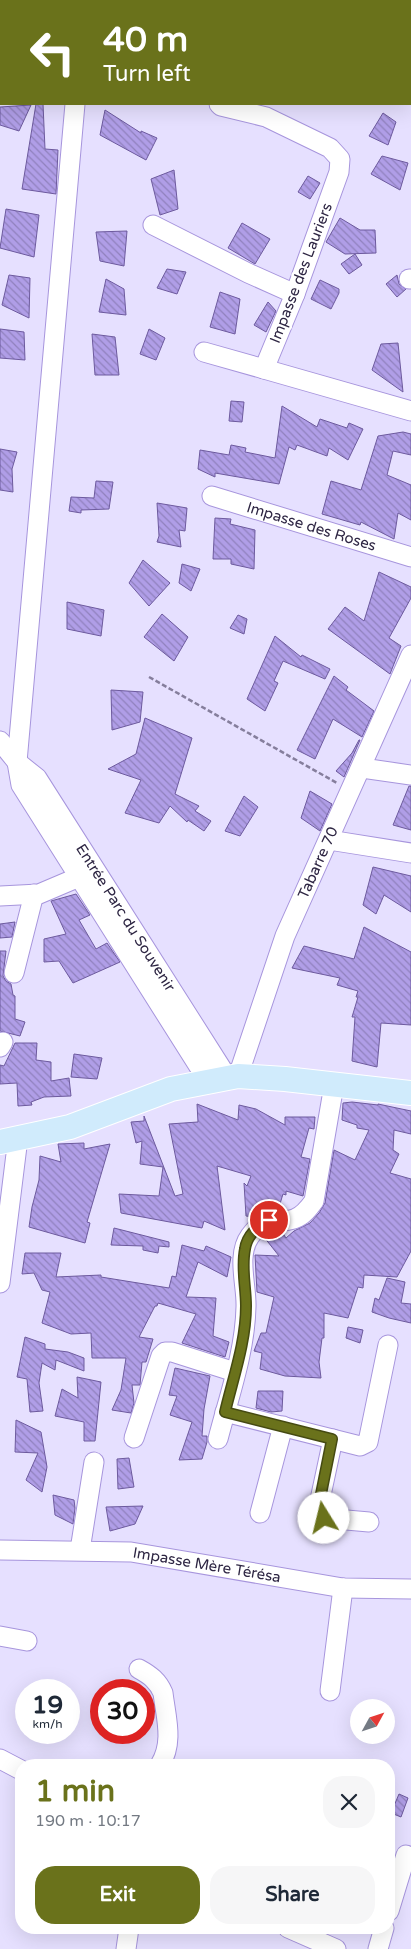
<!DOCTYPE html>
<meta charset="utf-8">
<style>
body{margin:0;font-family:"Varela Round",sans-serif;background:#f6f6f7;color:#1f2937;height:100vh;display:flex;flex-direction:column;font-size:19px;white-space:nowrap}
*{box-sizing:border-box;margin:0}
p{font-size:16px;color:#747a83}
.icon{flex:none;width:28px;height:28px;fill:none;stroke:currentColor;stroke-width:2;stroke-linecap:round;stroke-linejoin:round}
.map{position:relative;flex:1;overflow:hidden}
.details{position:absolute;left:15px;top:1759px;width:380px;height:175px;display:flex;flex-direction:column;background:#fff;border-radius:20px;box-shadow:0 5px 20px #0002}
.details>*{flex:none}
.hud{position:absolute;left:0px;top:0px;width:411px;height:105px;box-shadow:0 5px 20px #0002;background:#6a721b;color:#fff;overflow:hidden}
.needle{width:32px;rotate:50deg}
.controls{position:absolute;left:350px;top:1699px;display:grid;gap:10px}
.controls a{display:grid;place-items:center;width:45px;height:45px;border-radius:50%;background:#fff;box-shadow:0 5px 20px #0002;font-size:25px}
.speed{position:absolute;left:15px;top:1679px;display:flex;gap:10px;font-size:25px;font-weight:700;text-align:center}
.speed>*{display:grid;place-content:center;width:65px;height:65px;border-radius:50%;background:#fff;box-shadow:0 5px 20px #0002;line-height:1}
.speed small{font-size:12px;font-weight:400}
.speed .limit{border:8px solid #d22;background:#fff;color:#111}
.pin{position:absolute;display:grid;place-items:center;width:42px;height:42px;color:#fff;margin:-21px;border:2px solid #fff;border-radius:50%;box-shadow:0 1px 5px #0007}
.me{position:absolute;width:55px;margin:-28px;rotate:351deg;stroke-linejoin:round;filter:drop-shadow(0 0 4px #0008)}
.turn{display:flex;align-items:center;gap:18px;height:105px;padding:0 20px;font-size:22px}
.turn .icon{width:65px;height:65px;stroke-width:2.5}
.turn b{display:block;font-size:35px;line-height:42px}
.round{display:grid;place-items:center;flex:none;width:52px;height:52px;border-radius:20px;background:#f6f6f7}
.summary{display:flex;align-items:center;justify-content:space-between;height:85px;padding:0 20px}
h1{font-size:30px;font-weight:700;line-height:38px;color:#6a721b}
.cta{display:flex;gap:10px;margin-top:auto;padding:10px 20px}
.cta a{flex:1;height:58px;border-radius:20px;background:#6a721b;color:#fff;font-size:20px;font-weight:700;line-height:58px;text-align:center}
.cta a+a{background:#f6f6f7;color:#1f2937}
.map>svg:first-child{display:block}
</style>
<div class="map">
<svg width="411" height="1949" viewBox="0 0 411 1949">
<defs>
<pattern id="building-back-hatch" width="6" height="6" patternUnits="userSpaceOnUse" patternTransform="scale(1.25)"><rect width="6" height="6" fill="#b09ee7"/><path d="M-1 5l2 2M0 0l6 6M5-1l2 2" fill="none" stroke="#9081bd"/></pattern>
</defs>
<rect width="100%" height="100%" fill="#e6e0ff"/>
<path fill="url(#building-back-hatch)" stroke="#6d5a9e" d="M36 104H43L45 149 58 150 56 194 22 189Z
M31 105 19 131 0 125V107Z
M105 110 141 133V131L157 138 146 160 100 135Z
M383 113 396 122 388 145 369 136Z
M382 156 408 163 400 190 371 174Z
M174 170 178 209 160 215 151 179Z
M308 176 320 183 310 199 298 192Z
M6 209 39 215 34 257 0 248Z
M340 218 360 230H375L376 253 345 254 326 242Z
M242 223 270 239 255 264 228 248Z
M127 231 124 266 100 261 96 232Z
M355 254 362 265 349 274 341 264Z
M167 269 186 272 177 294 157 288Z
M9 275 30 278 29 318 2 305Z
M397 275 399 284 406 289 397 297 386 284Z
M106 279 124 289 126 315 99 312Z
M320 280 339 289V293L331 309 311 299Z
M220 292 240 299 235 334 210 327Z
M268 302 276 311 266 332 254 325Z
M0 329 24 332 25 360 0 358Z
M149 329 165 338 156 360 140 354Z
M92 334 115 337 119 375H95Z
M398 343 403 392 372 370 381 344Z
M231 401 244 402 242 422 229 421Z
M282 406 317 427 320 419 347 428 349 423 363 429 348 460 329 448 327 456 297 445 295 450 289 447 279 484 215 473V477L198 469 200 450 229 455 231 445 246 448 245 452 275 458Z
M403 432 411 434V455L393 451 387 475 411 485V520L398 513 394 539 361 522 360 525 322 514 331 481 361 490 378 436Z
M0 449 17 452 12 469 13 492 0 490Z
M96 481 113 482 109 509 81 510V513L69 511 71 497 94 498Z
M157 503 187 508 185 531 179 530 181 547 157 542 159 536Z
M215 518 231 519 230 524 255 530 254 569 231 564V559H213Z
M143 560 170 583 149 606 129 583Z
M182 564 200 569 191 591 179 583Z
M379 572 411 587V598L389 638 401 646 390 674 328 629 345 607 364 621Z
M67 602 104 610 101 636 67 629Z
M162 614 188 637 174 661 144 637Z
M238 615 247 619 244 634 230 628Z
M275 636 301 657 302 655 330 669 325 679 283 661 274 681 278 683 265 711 247 699Z
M334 676 348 687 346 690 374 711 362 737 333 719 315 759 297 750Z
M111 690 143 692 140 722 112 730Z
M145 718 192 738 175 794 199 806 195 811 211 821 204 831 188 820 187 822 170 806 159 823 125 813 141 780 108 769 136 754Z
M359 740H360L344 777 336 771 352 753Z
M409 786H411V830L393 825Z
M310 791 332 804 320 831 301 818Z
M244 796 258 807 240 836 225 831Z
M373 867 411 876V912L384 895 376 914 363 905Z
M76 894 90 915 79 920 96 949 107 943 120 962 73 983 59 961 44 962V939L66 934 51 901Z
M15 922 12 937 0 938V924Z
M364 927 411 952V1025L381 1023 377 1067 352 1061 355 1017H352L358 997H356L358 991 337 985 340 978 292 968 304 946 354 959Z
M0 951H6L3 976 6 981 11 984 13 995 15 996V1019L25 1022 20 1036 0 1031Z
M15 1043H37L36 1060 51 1062V1081L69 1078 71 1096 44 1097 31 1102 32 1105 18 1106 17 1083 0 1084V1065L4 1066Z
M74 1054 102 1058 97 1079 71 1077Z
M352 1102 378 1105V1104L411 1111V1134L394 1130 393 1150 399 1154 390 1173 411 1179V1251L397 1277 364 1275 363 1288 358 1287 348 1318 324 1313V1338H322L319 1362 321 1378 285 1376 260 1369 262 1353 254 1351 261 1333H266L274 1297 257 1292 255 1255 279 1256 264 1237 270 1233 282 1232 286 1238 294 1231 310 1223 319 1213 325 1203 334 1150 355 1160 369 1130 357 1128V1125L342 1120 343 1103Z
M197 1104 238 1120 239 1105 256 1109 285 1125V1117H315L314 1129 309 1128 301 1157 310 1159 303 1196 286 1191V1195L283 1194 279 1207 260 1203 266 1211 253 1217 246 1216 244 1183 247 1186 251 1176 217 1166 225 1230 204 1221 202 1228 121 1213 119 1194 159 1196 163 1167 140 1164 142 1141 136 1143 131 1122 144 1121V1116L175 1196 183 1194 169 1124 198 1122Z
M84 1143V1149L110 1144 87 1222 90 1223 85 1243 29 1227 32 1207 39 1180 40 1156 61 1162 58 1144Z
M114 1228 169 1242V1247L159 1246 158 1253 143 1250V1246L111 1245Z
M182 1245 204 1251 206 1246 231 1257 227 1277 198 1262 186 1297 216 1298 213 1336 229 1342 225 1357 182 1343 196 1314 158 1303 157 1306H155L139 1337 153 1339 146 1362H142L140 1385H132L134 1403 131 1413 112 1410 121 1390 126 1358H92L91 1333 71 1334 42 1323 50 1292 42 1290 34 1273 22 1274 25 1253H61L56 1277 101 1275V1277L169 1288 172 1276 176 1277Z
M387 1278 405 1282 401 1303 411 1304V1323L389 1318 372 1312 375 1298 379 1300Z
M348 1327 363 1330 360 1343 346 1338Z
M25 1337 45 1344V1349L68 1352 84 1358V1371L56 1360 55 1370 42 1363 39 1383 43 1411 30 1412 27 1379 17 1377Z
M175 1368 210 1376 204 1409 202 1436H207V1442L202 1459 179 1460 192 1422 170 1415 177 1396 169 1395Z
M77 1377 101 1382 95 1441H84V1422L55 1416 62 1389 78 1398Z
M258 1391H283L282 1411 271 1412 256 1408Z
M16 1420 41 1432 47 1467 42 1492 26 1480 38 1453 15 1452Z
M129 1458 134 1487 118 1489 117 1459Z
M53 1495 74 1500 75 1508 73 1524 55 1515Z
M143 1506 135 1524 110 1531 106 1507Z
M399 1794 408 1798 401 1817 391 1813Z"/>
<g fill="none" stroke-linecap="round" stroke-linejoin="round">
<defs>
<g id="minor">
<path d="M84 1V0"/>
<path d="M0 62H1"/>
<path d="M75 104 17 762 21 785 208 1081"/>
<path d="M219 104 221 106 266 117 330 148 340 159 339 172 295 294 264 369 411 411"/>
<path d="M153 225 248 273 295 294"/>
<path d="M409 279H411"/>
<path d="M204 352 264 369"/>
<path id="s1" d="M212 496 411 557"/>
<path id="s2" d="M0 741 17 762 37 778 227 1077"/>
<path d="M362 768 411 775"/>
<path d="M329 840 411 853"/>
<path d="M0 896 39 894 79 877"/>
<path d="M14 973 34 894"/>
<path d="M0 1047 3 1042"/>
<path id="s3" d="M238 1076 285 936 411 655"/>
<path d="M0 1283 18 1138"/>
<path d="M225 1412 360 1446 368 1442 388 1345"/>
<path d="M134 1438 161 1356 165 1352H172L235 1372"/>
<path d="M218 1439C229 1396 245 1352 246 1307 247 1286 236 1255 250 1236 266 1214 275 1225 294 1219 303 1216 309 1208 314 1201L334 1085"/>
<path d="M333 1439 318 1509V1513L324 1518 369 1522"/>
<path d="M260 1513 283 1426"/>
<path id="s4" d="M0 1550 131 1552 343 1588 411 1589"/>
<path d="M80 1550 94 1462"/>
<path d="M0 1636 27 1641"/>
<path d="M139 1669C150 1675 158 1681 163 1693 166 1718 174 1742 160 1765"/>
<path d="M330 1691 343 1588"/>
<path d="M0 1759 21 1770"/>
<path d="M389 1911 406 1855"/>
<path d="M288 1928 336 1949"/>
<path d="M126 1949 129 1928"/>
<path d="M378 1949 384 1928"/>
</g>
<path id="major" d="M0 1142 70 1127 171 1089 238 1076 285 1079 411 1093"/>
</defs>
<use href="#minor" stroke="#a795dd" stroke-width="21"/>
<use href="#major" stroke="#fff" stroke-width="26"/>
<path stroke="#857e9c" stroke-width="2.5" stroke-dasharray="5 2.5" stroke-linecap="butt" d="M380 1V0
M149 677 337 783"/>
<use href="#minor" stroke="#fff" stroke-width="19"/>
<use href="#major" stroke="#d0ebfc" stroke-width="24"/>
</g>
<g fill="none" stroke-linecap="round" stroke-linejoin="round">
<defs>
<path id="route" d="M269 1220C257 1227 247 1235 245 1249 241 1268 246 1287 246 1306 246 1342 233 1378 225 1412L332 1439 318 1509V1513L324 1518"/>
</defs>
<use href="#route" stroke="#454a12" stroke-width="12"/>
<use href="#route" stroke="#6a721b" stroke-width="9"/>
</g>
<g text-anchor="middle" stroke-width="5" stroke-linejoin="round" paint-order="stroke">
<g font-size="15" fill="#2e2643" stroke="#fff">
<text transform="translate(301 273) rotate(-69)" y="5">Impasse des Lauriers</text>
<text dy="5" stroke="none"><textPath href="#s1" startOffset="104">Impasse des Roses</textPath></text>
<text dy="5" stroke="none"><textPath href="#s3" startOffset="228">Tabarre 70</textPath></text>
<text dy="5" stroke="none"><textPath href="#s2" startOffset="218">Entrée Parc du Souvenir</textPath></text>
<text dy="5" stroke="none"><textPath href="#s4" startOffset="208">Impasse Mère Térésa</textPath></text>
</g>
</g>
</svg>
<div class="controls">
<a><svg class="needle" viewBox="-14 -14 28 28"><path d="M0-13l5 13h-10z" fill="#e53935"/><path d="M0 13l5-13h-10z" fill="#747a83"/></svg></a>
</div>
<div class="speed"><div>19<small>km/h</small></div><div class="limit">30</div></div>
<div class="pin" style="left:269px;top:1220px;background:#d93025"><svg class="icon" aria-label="arrive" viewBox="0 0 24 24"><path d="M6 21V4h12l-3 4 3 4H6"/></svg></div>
<svg class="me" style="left:324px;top:1518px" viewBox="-20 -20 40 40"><circle r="19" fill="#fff"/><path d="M0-13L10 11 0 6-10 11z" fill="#6a721b"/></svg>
<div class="hud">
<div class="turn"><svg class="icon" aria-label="left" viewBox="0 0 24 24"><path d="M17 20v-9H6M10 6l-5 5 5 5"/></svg><div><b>40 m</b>Turn left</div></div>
</div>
<section class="details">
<div class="summary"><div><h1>1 min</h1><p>190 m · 10:17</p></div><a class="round"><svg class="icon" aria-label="close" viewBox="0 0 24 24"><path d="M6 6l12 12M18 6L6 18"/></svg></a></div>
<div class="cta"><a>Exit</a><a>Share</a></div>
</section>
</div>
